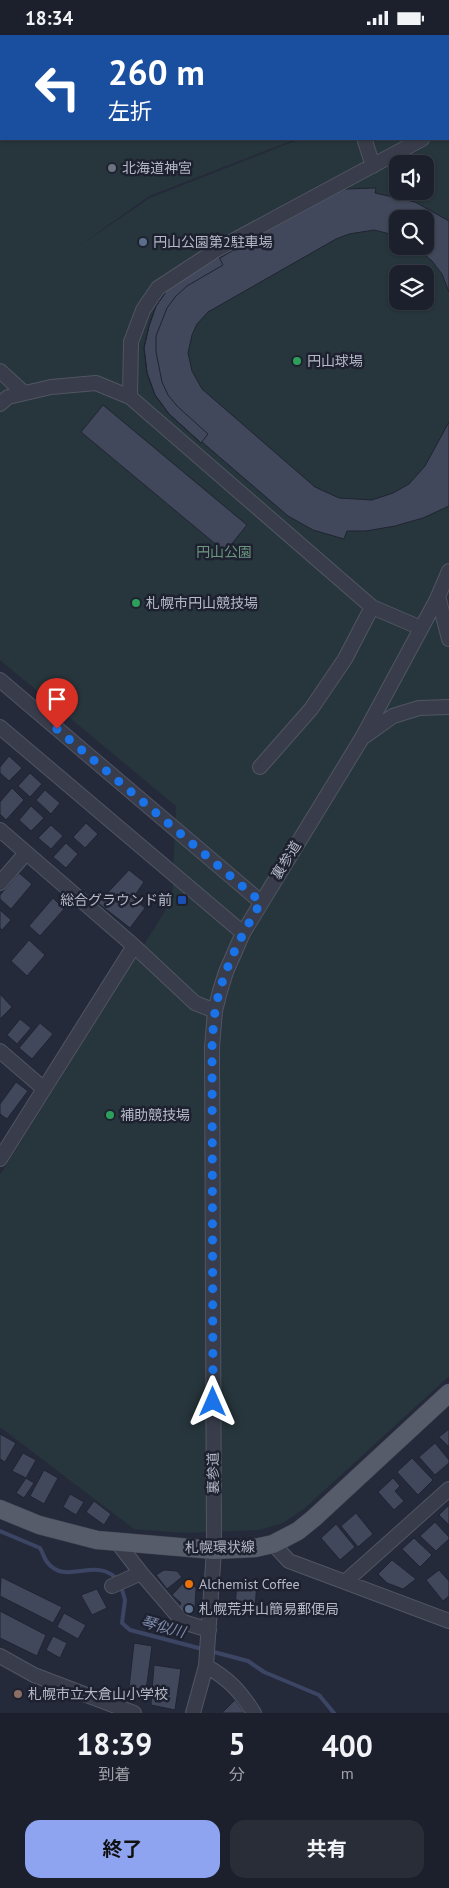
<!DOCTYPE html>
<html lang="ja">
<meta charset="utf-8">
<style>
body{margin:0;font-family:"PT Sans","Noto Sans JP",sans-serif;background:#292d38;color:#f1f3f6;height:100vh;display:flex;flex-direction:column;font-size:19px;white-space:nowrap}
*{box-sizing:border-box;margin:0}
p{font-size:16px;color:#a0a3a9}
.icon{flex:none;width:28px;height:28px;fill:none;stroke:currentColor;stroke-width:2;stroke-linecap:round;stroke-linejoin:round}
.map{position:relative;height:1678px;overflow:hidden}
.details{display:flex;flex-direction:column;background:#1c202c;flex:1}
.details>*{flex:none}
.top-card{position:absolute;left:0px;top:0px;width:450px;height:105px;box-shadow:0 1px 4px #0004,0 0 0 1px #3a3e48;background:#1a4fa0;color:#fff;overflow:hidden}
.buttons{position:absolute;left:389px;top:120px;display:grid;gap:10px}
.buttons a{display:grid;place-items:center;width:45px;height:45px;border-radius:10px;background:#1c202c;box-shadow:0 1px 4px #0004,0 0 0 1px #3a3e48;font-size:25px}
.pin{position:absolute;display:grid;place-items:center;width:42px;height:42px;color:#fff;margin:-51px -21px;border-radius:50% 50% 50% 0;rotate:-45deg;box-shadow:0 0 5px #0007}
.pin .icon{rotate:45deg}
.me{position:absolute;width:55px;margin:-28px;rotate:0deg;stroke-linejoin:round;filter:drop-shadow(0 0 4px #0008)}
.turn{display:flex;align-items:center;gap:18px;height:105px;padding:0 25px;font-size:22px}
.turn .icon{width:65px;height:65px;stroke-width:2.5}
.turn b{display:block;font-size:35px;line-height:42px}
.eta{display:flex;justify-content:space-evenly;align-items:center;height:85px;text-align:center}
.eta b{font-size:30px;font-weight:700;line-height:35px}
.button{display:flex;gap:10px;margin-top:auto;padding:10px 25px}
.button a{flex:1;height:58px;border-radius:15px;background:#8fa4f1;color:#111;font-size:20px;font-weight:700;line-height:58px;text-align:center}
.button a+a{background:#292d38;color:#f1f3f6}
.status{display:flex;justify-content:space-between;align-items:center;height:35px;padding:0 25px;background:#1c202c;direction:ltr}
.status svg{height:14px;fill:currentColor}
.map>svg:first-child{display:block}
</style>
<div class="status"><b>18:34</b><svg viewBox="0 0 49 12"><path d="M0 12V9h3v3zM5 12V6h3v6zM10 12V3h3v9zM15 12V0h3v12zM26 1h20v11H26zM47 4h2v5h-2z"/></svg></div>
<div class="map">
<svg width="449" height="1678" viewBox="0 0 449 1678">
<rect width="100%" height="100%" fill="#252a3b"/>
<path fill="#27363c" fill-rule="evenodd" d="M56 0H408V1H54Z
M409 0H449V1341L305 1473 283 1488 259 1495 185 1498 134 1494 0 1392V1140L172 865 176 771 0 625V38L1 37V104H296L149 161 79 211 150 163 300 104H449V1ZM398 129H425V156H398ZM398 184H425V211H398ZM398 239H425V266H398Z"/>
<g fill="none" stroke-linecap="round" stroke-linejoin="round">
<path stroke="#3c4563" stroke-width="4" d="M0 1496 40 1513C43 1518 44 1523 47 1527 66 1552 95 1520 118 1545
M121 1551 125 1565 122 1588 130 1595 248 1626 264 1637 319 1660 334 1678"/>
</g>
<path fill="#41485b" stroke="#202432" d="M376 153 375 158 415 167 449 186V257L442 239 432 226 415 211H425V184H398V201L374 195 349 199 336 204 208 277 197 289 192 300 188 318 192 336 202 354 315 452 339 463 372 465 393 458 409 449 425 431 449 387V471L423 483 395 491 366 496H347L344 504 313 495 288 481 202 407 201 408 169 379 155 360 147 338 144 313 149 291 156 271 168 254 218 220 220 223 316 166 344 154Z
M218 220 223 230 187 251 176 261 167 273 156 301V317L162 347 168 360 177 371 208 399 201 408 169 379 155 360 147 338 144 313 149 291 156 271 168 254Z
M103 370 247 490 225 517 81 397Z
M9 721 22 733 9 746 0 738V732Z
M30 738 42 749 30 762 18 751Z
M12 753 24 765 6 785 0 779V767Z
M45 755 60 768 51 779 36 765Z
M31 771 44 783 31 796 19 785Z
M86 788 98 799 85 813 73 802Z
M51 790 63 801 51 814 38 803Z
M66 808 78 819 66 833 53 822Z
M129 835 144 847 133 863 145 873 130 893 98 868Z
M19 838 32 849 11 874 0 864V860Z
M53 863 64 874 40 901 29 891Z
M0 875 11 885 2 895 0 893Z
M29 905 45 920 27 941 11 926Z
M0 959 12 972 0 984Z
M20 984 31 993 17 1009 7 1000Z
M40 988 53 999 32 1024 19 1013Z
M16 1047 28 1056 7 1084 0 1079V1069Z
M449 1394V1412L439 1402Z
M0 1399 16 1408 5 1427 0 1424Z
M435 1408 449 1425V1428L435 1440 419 1422Z
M23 1418 36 1425 26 1443 12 1436Z
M412 1423 433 1445 418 1460 397 1437Z
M44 1435 58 1443 44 1469 30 1461Z
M26 1443 34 1448 24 1463 16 1458Z
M393 1443 400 1451 395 1456 404 1466 394 1475 378 1457Z
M70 1459 84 1467 76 1480 63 1472Z
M94 1466 111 1479 104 1490 86 1477Z
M449 1470V1490L439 1480Z
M356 1478 373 1499 358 1512 341 1491Z
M435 1487 449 1502V1504L436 1516 420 1501Z
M336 1489 355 1512 340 1525 321 1503Z
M414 1503 432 1520 420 1532 402 1514Z
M392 1525 416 1544 403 1554 387 1548 378 1539Z
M164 1535 177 1536 182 1542 167 1554 156 1540Z
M439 1535 449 1546V1561L443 1566 426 1545Z
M1 1542 62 1572 53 1588 0 1561Z
M187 1544 196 1553 195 1573 187 1583 177 1575 181 1568 172 1560Z
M237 1546 257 1547 255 1574 235 1573Z
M97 1554 107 1573 92 1580 81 1560Z
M0 1576 46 1600 37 1621 0 1603Z
M64 1578 86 1590 78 1604 57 1592Z
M53 1601 67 1608 60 1623 46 1615Z
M134 1608 152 1611 146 1656 129 1653Z
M154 1630 181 1634 175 1675 151 1670Z
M235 1665 245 1678H222Z"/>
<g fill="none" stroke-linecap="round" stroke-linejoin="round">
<defs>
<path id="minor" d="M365 106 373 131
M0 336 24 358
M130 362 131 307 143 275 158 253 216 215 422 104
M0 369 8 362 51 352 96 348 130 362 372 572 421 593
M438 561 449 604
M0 645 261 867
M0 692 243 898
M365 701 393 681 419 673 449 672
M260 732 311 674 345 624 372 572
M0 795 134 911 195 968 215 976
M0 848 26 818
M0 1016 44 1054
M0 1124 134 911
M117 1507 141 1538 183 1587 209 1595
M273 1509 289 1526 449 1586
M345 1547 449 1454
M112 1551 141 1538
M0 1621 34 1640 134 1678
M206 1631C229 1644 240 1656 254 1678
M193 1678 206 1631 214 1515 212 1012 215 976 220 956 226 937 243 898 362 703 437 564 449 536"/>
<path id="major" d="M0 1474 39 1490 97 1505 214 1515 255 1513 273 1509 298 1496 314 1483 449 1358"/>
</defs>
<use href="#minor" stroke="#515563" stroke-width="16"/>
<use href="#major" stroke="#424654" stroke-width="19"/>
<use href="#minor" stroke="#393d4b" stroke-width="14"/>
<use href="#major" stroke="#575c6b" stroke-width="18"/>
</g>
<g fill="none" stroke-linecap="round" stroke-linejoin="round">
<path stroke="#1a73e8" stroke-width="9" stroke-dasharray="0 16.2" d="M57 694 261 867C241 901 221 938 215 977 213 989 213 1000 212 1012L213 1367"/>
</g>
<circle fill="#6b7280" stroke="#1e2230" stroke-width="2" cx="112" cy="133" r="5"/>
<g fill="#5c6f8a" stroke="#1e2230" stroke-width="2">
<circle cx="143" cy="207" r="5"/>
<circle cx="189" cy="1574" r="5"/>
</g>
<g fill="#2e9e5b" stroke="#1e2230" stroke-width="2">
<circle cx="297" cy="326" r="5"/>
<circle cx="136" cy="568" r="5"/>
<circle cx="110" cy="1080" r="5"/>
</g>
<rect fill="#1a4fb4" stroke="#1e2230" stroke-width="2" x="177" y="860" width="10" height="10" rx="2.5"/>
<circle fill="#e8710a" stroke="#1e2230" stroke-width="2" cx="189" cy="1549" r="5"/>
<circle fill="#8d6e63" stroke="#1e2230" stroke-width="2" cx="18" cy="1659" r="5"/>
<g text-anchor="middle" stroke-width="5" stroke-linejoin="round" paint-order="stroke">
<g font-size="14" fill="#b4b8c7" stroke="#1e2230" text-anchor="start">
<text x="122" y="138">北海道神宮</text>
<text x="153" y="212">円山公園第2駐車場</text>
<text x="307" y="331">円山球場</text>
<text x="146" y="573">札幌市円山競技場</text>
<text x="172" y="870" text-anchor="end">総合グラウンド前</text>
<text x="120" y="1085">補助競技場</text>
<text x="199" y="1554">Alchemist Coffee</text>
<text x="199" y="1579">札幌荒井山簡易郵便局</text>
<text x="28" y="1664">札幌市立大倉山小学校</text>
</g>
<g font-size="14" fill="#6d967e" stroke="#1e2230">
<text x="224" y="522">円山公園</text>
</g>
<g font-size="14" fill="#b4b8c7" stroke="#1e2230">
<text transform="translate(286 825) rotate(-58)" y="5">裏参道</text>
<text transform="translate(213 1438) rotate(-91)" y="5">裏参道</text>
<text transform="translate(220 1512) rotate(-1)" y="5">札幌環状線</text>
</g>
<g font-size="15" font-style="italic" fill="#7e8aac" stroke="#1e2230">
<text transform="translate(163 1592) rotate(15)" y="5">琴似川</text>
</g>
</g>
</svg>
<div class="buttons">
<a><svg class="icon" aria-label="sound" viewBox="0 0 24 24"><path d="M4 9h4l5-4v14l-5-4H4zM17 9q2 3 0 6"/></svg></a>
<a><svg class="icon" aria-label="search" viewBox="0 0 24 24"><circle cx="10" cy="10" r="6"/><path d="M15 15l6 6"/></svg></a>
<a><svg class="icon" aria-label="layers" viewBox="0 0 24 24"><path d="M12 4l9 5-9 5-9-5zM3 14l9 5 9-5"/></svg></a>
</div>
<div class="pin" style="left:57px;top:694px;background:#d93025"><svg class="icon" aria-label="arrive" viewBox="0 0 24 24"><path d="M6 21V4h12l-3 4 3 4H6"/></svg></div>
<svg class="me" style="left:213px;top:1367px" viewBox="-20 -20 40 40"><path d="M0-17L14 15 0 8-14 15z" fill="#1a73e8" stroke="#fff" stroke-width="4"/></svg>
<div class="top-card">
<div class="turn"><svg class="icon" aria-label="left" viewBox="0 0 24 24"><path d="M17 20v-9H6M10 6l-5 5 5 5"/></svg><div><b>260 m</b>左折</div></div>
</div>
</div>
<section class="details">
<div class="eta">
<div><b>18:39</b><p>到着</p></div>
<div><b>5</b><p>分</p></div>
<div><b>400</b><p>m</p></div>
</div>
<div class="button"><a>終了</a><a>共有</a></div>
</section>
